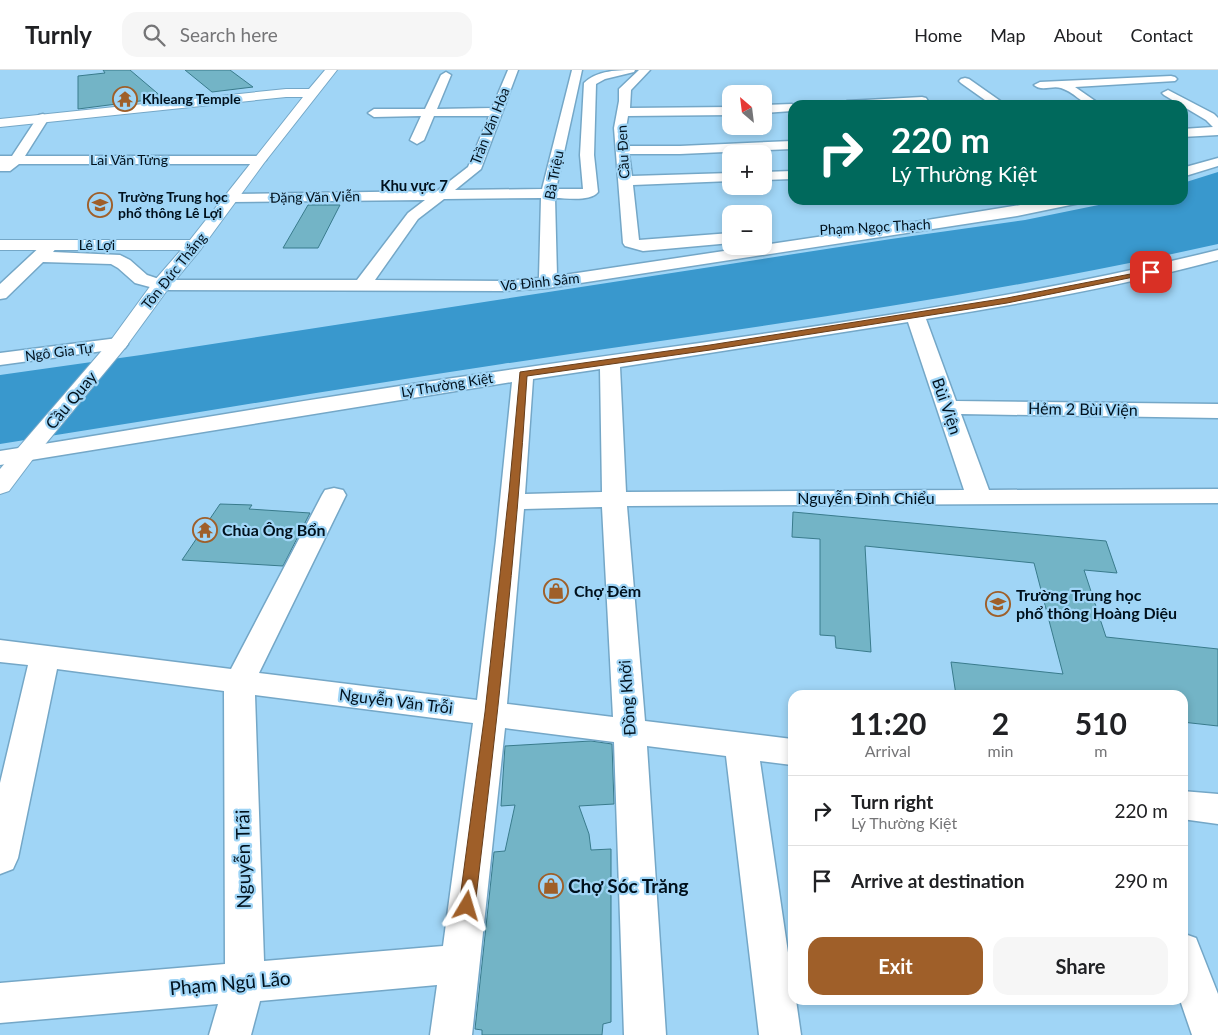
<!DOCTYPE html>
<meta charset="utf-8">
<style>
body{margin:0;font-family:Lato,sans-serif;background:#f6f6f6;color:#202124;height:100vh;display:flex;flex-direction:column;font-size:19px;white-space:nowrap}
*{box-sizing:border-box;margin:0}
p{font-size:16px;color:#757577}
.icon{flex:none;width:28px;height:28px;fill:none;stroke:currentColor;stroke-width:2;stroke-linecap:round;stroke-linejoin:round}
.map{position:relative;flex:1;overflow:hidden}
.panel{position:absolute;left:788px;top:620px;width:400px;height:315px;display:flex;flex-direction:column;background:#fff;border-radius:15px;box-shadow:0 2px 8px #0003}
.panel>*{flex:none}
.banner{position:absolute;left:788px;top:30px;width:400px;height:105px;border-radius:15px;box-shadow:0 2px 8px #0003;background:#00695c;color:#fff;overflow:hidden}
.needle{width:32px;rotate:332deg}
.controls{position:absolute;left:722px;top:15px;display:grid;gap:10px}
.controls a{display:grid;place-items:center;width:50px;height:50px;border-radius:10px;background:#fff;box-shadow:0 2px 8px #0003;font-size:25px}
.pin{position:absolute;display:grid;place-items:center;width:42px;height:42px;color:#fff;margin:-21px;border-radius:10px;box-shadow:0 2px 8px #0006}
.me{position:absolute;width:55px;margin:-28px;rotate:7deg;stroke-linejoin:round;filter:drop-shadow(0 0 4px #0008)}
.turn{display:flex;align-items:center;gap:18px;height:105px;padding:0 20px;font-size:22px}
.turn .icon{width:65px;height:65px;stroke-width:2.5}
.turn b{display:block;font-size:35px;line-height:42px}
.eta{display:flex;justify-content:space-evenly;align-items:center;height:85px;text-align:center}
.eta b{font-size:30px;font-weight:700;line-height:35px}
.button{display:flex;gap:10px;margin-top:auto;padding:10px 20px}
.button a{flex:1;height:58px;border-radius:15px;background:#9f5f29;color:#fff;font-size:20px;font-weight:700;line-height:58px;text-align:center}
.button a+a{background:#f6f6f6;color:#202124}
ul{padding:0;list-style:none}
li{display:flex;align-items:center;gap:15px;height:70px;padding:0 20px;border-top:1px solid #e0e0e0}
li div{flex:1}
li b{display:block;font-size:19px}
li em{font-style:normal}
header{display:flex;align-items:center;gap:30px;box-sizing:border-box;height:70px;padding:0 25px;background:#fff;border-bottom:1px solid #e0e0e0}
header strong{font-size:24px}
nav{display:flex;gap:28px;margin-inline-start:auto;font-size:18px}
.search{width:350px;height:45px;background:#f6f6f6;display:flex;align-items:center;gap:12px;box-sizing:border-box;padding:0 18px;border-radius:15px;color:#757577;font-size:19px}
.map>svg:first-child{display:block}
</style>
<header>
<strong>Turnly</strong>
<div class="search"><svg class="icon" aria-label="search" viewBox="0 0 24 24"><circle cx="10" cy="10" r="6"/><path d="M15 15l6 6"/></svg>Search here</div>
<nav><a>Home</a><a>Map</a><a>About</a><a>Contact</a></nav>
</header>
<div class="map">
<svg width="1218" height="965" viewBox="0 0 1218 965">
<rect width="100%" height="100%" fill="#a0d5f6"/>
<path fill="#3998cd" d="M1218 102V174C982 227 742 259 502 294 335 319 167 348 0 374V305L141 285 891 169 1025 150 1123 130H1182L1183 113Z"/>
<path fill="#73b4c6" stroke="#397b8c" d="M103 0H130L163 28 78 39V6L105 3Z
M185 0H230L253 17 212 22Z
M308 135H340L318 178H283Z
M220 434 252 435 249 439 310 443 283 496 182 490Z
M793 442 1106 471 1117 503 1084 500 1106 567 1218 579V656L1182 652V625H956L951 592 1063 604 1034 493 865 476 871 582 836 578 835 566 820 565V469L792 467Z
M591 671 612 674 614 734 579 736 589 764 591 780 611 779V952L603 954 602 965H482V960L475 959 494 782 505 781 515 735 501 736 505 676Z"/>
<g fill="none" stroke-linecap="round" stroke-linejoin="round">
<defs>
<path id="minor" d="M508 0H518L481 99 455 120 542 119 572 0H582L556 119H583L580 85 584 13C597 0 619 0 635 0L634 2 605 9 596 14 594 85 598 122C590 132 567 128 555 128L557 206 891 156 893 153 915 152 1051 130H1082L1080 133 1075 134 1017 146 548 218 504 221 161 220 135 213 118 198 111 194 43 192 6 228 0 229V214L44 173H56L58 176 53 182 120 185 130 190 147 205 162 210H357L408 143 425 130 231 132 226 131 224 128 226 125 231 124 437 121 468 97 489 46H434L424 70 417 74 410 70 421 46 374 47 368 43 374 39H425L441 5 446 2 451 5 437 39 492 38ZM541 128 539 208 504 211 375 210 418 149 444 129Z
M639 0H650L631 20 630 38 731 37V45L628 46 626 58 628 76H680L792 71V79L680 84H629L632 106 731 103V111L633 115 639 170 731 163V173L643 181 625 176 623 173 614 58 619 31V19Z
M1171 6 1175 7 1177 9 1175 11 1075 17 1101 35C1078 35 1079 24 1061 18 1052 15 1042 22 1034 15L1040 12Z
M965 8 969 9 1006 35H992L961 13 959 11 961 9Z
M1168 20 1214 44 1218 48V65L1182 67V59L1213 57 1206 50 1164 25 1162 23Z
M922 27 926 28 928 31 926 34 841 35 847 31Z
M792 34 794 35H792V41L764 43V35Z
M43 44 49 48 25 86H259L266 90 259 94H19L10 101H0V86H12L39 45Z
M1218 88V96L1182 107V98Z
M792 101V109L764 110V102Z
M1218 180V190C1122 216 1024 233 926 249L956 331 1218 334V348L961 344 989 420 1218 419V433L627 436 645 651 792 669V695L760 691 792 910V930H796L801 965H759L726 686 647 676 666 965H624L614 672 505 658 472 965H430L437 915 260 931 251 965H209L218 934 0 953V913L225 894 224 621 57 599 18 788 13 799 0 804V713L28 595 0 592V570L231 599 322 425 325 420 334 418 343 420 346 425 259 603 477 630 496 470 512 312 0 395V381C151 357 302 330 453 308 708 270 967 242 1218 180ZM908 252 964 420 626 422 620 297ZM600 299 602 422 525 424 533 309ZM602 437 613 647 507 634 524 439ZM255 625 473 653 443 876 264 891Z
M118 268 125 270 128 274 125 278 0 295V283Z
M1182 721 1218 724V754L1182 749Z
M1182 863 1196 868 1218 924V965H1192L1180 930H1182Z"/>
<path id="major" d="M325 0H337L264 93 201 179 168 219 125 278 33 389 9 421 0 424V399L111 270 154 211 181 180H0V170H190L303 27H286L0 57V49L286 19H309Z"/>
</defs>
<use href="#minor" stroke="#74a7c7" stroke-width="3"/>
<use href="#major" stroke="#74a7c7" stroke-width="2"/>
<use href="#minor" fill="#fff" fill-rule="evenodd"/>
<use href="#major" fill="#fff" fill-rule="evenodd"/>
</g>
<path fill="#9f5f29" stroke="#673e1b" d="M1151 200H1153V203L1007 233 710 280 527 306C516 484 496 660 475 836L473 842 467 844 461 842 459 836 485 642 509 422 520 302 710 275 1007 228Z"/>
<defs>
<symbol id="temple-ring" viewBox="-11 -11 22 22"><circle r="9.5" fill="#a0d5f6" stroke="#9f5f29" stroke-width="1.5"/><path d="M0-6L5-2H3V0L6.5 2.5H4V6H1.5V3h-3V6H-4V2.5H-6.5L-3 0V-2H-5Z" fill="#9f5f29"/></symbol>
<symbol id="school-ring" viewBox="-11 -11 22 22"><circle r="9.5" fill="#a0d5f6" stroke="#9f5f29" stroke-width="1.5"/><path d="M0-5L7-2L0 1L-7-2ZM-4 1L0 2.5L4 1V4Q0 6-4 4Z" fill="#9f5f29"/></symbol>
<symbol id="shop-ring" viewBox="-11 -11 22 22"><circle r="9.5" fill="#a0d5f6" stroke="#9f5f29" stroke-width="1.5"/><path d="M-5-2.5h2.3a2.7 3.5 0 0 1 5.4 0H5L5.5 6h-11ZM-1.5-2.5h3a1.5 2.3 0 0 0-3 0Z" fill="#9f5f29"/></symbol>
</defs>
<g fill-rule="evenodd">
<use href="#temple-ring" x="111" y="15" width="28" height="28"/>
<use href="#school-ring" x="86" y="121" width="28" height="28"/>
<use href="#temple-ring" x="191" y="446" width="28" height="28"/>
<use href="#shop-ring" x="542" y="507" width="28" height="28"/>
<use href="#school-ring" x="984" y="520" width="28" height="28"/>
<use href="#shop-ring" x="537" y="802" width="28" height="28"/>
</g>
<g text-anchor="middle" stroke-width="4.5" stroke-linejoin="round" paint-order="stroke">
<g font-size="14" font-weight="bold" fill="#00111d" stroke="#a0d5f6" text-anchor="start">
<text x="142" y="34">Khleang Temple</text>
<text x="118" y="132">Trường Trung học<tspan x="118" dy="16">phổ thông Lê Lợi</tspan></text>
</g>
<g font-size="14" fill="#00111d" stroke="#a0d5f6">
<text transform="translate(490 56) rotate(-68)" y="5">Trần Văn Hòa</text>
<text transform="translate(623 82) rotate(-93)" y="5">Cầu Đen</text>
<text x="129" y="95">Lai Văn Tửng</text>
<text transform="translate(554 105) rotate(-79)" y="5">Bà Triệu</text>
<text transform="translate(315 127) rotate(-1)" y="5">Đặng Văn Viễn</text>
<text transform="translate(875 157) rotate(-3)" y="5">Phạm Ngọc Thạch</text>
<text x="97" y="180">Lê Lợi</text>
<text transform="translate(174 201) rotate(-51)" y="5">Tôn Đức Thắng</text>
<text transform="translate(540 212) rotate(-6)" y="5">Võ Đình Sâm</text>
<text transform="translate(59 282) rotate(-7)" y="5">Ngô Gia Tự</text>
<text transform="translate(447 315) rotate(-9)" y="5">Lý Thường Kiệt</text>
</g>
<g font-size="15" font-weight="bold" fill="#00111d" stroke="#a0d5f6">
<text x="414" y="121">Khu vực 7</text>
</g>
<g font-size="16" fill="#00111d" stroke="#a0d5f6">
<text transform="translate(71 330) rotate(-50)" y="6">Cầu Quay</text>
<text transform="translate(947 336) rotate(71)" y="6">Bùi Viện</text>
<text transform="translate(1083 339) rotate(1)" y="6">Hẻm 2 Bùi Viện</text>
<text x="866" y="434">Nguyễn Đình Chiểu</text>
<text transform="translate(627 628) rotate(-94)" y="6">Đồng Khởi</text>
<text transform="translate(396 631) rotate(7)" y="6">Nguyễn Văn Trỗi</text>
</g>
<g font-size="16" font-weight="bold" fill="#00111d" stroke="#a0d5f6" text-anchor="start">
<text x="222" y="466">Chùa Ông Bổn</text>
<text x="574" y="527">Chợ Đêm</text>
<text x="1016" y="531">Trường Trung học<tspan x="1016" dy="18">phổ thông Hoàng Diệu</tspan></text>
</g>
<g font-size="19" fill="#00111d" stroke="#a0d5f6">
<text transform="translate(243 789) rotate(-91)" y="7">Nguyễn Trãi</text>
<text transform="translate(230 913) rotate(-5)" y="7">Phạm Ngũ Lão</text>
</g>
<g font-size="19" font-weight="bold" fill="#00111d" stroke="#a0d5f6" text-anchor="start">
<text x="568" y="823">Chợ Sóc Trăng</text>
</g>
</g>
</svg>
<div class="controls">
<a><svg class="needle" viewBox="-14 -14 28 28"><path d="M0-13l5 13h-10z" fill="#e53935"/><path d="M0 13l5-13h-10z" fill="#757577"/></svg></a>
<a>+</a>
<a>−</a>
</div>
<div class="pin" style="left:1151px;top:202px;background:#d93025"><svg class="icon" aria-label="arrive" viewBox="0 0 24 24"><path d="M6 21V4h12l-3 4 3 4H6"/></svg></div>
<svg class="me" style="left:467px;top:836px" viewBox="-20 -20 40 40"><path d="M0-17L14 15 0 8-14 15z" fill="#9f5f29" stroke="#fff" stroke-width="4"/></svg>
<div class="banner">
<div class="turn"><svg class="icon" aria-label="right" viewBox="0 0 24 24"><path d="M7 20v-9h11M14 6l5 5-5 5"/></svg><div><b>220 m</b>Lý Thường Kiệt</div></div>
</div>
<section class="panel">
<div class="eta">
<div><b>11:20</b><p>Arrival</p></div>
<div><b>2</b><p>min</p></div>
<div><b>510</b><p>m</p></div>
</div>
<ul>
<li><svg class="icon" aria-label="right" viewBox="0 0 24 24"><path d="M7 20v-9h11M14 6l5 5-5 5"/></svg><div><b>Turn right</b><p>Lý Thường Kiệt</p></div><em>220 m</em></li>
<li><svg class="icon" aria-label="arrive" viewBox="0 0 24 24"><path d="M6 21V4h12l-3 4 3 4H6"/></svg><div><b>Arrive at destination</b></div><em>290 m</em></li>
</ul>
<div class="button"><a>Exit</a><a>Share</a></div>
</section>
</div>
